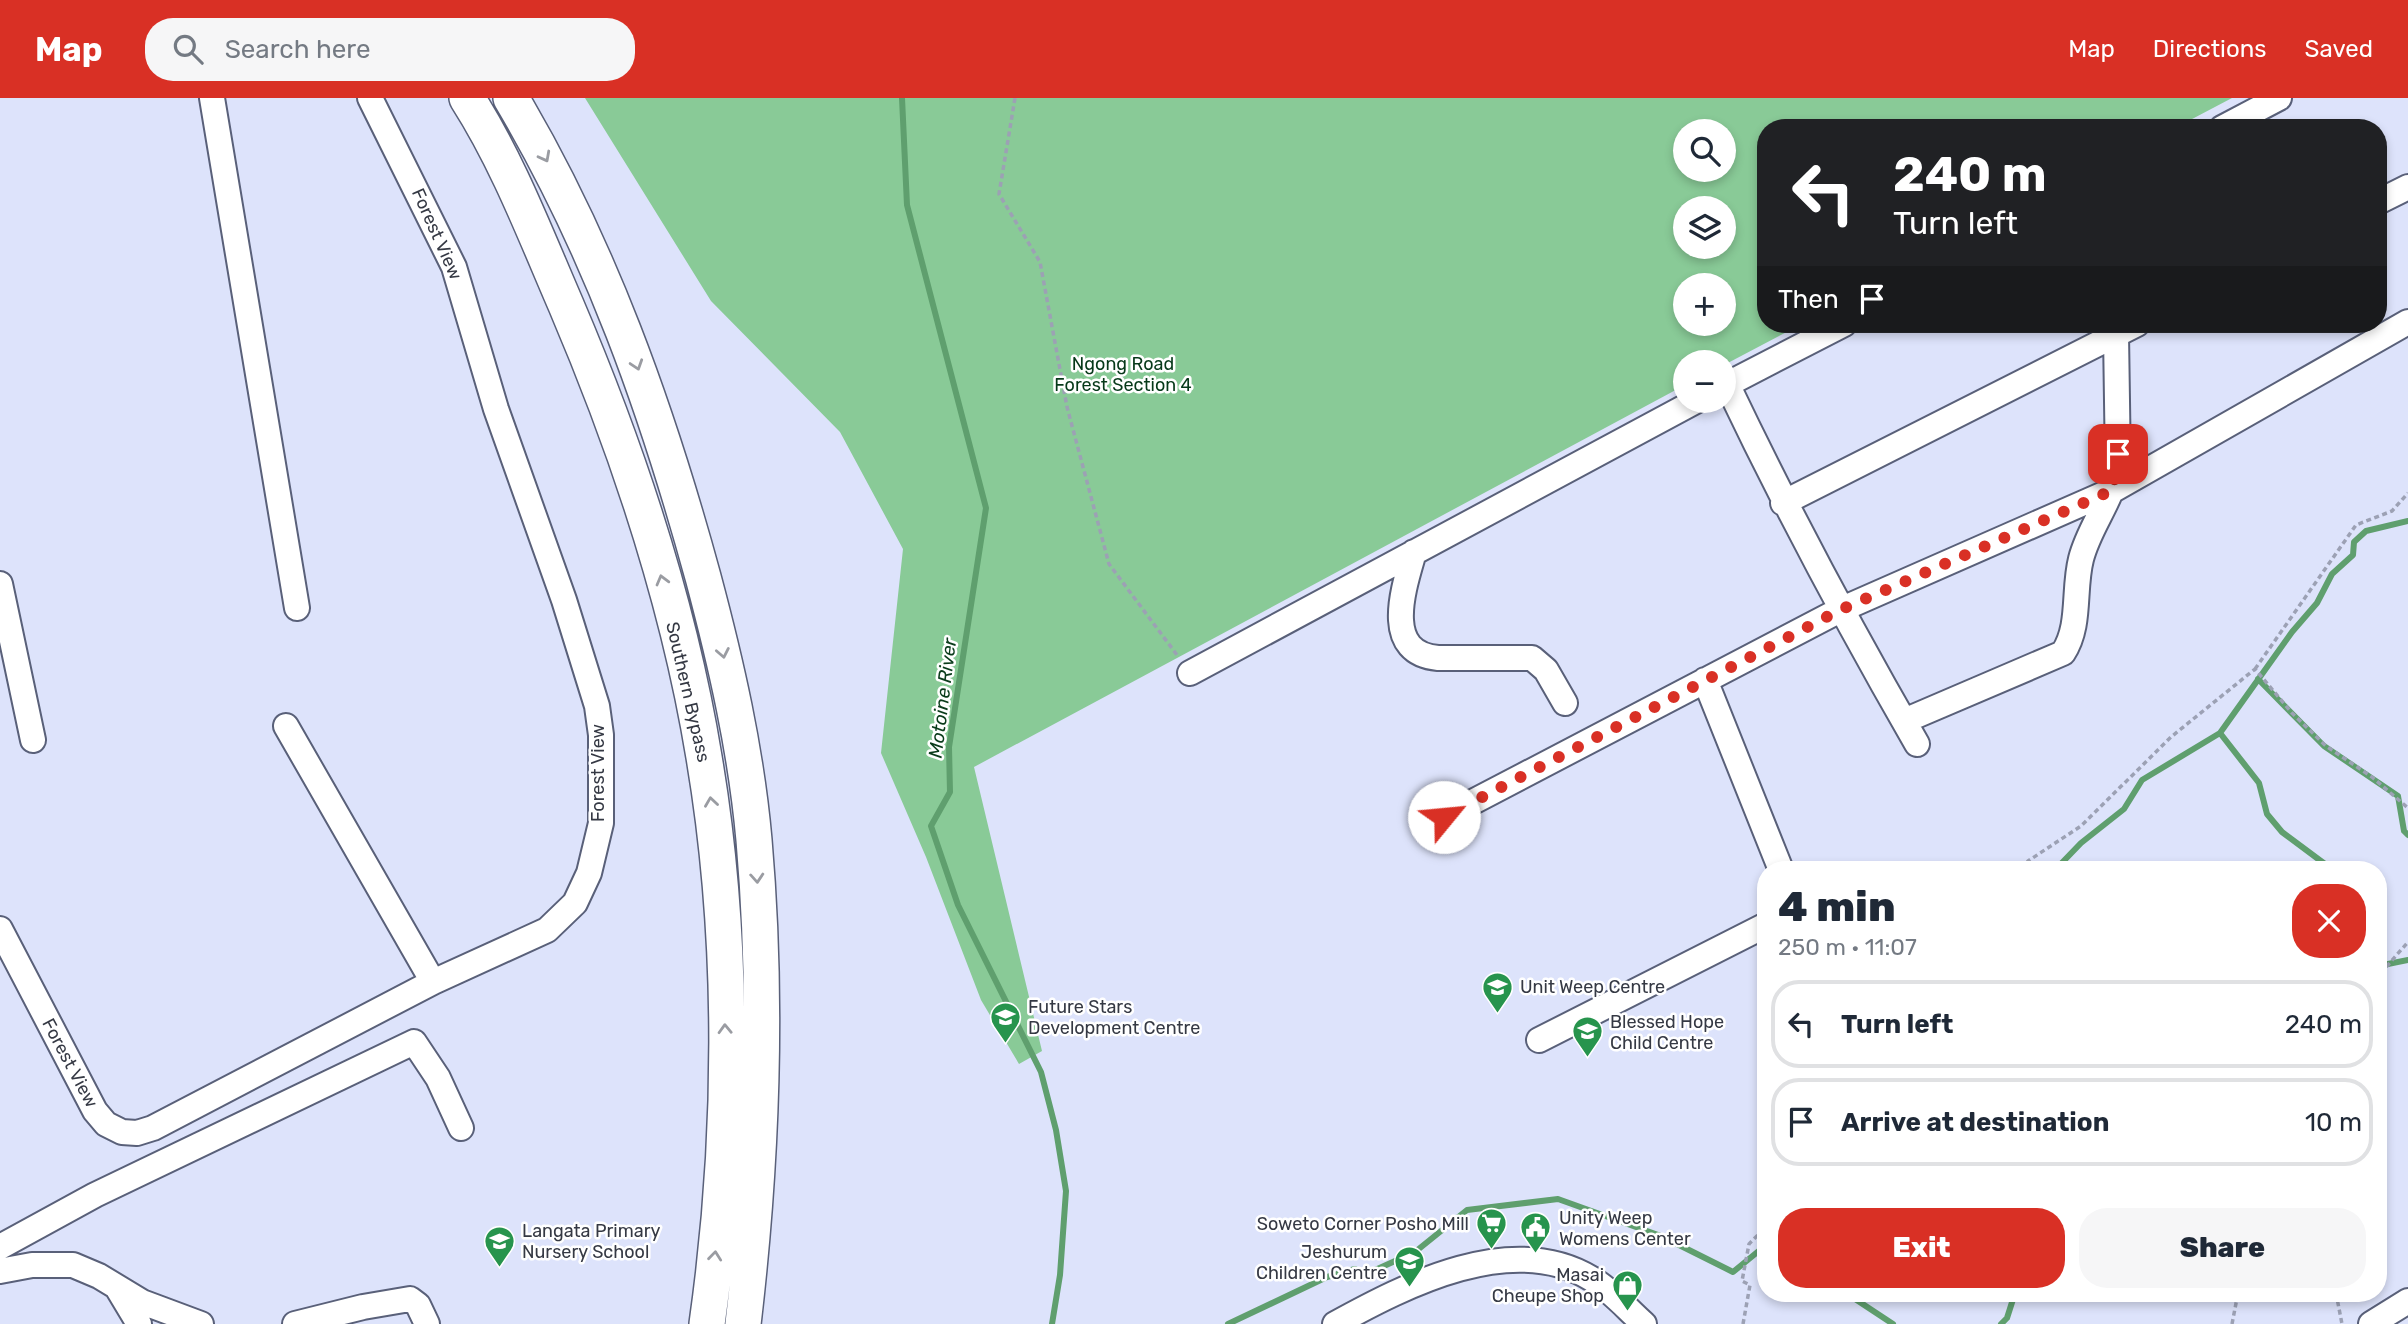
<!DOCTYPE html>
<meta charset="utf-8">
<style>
body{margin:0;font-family:Rubik,sans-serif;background:#f6f6f7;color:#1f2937;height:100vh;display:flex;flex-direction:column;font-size:26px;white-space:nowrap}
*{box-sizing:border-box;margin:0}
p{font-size:23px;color:#747a83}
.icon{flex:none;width:38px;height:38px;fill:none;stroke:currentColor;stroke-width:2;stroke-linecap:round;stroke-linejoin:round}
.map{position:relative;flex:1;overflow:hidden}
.drawer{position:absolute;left:1757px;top:763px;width:630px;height:441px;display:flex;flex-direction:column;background:#fff;border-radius:28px;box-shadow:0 4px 10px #0003}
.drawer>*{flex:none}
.banner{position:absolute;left:1757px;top:21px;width:630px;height:214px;border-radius:28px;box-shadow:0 4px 10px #0003;background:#202124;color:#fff;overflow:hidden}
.fabs{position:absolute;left:1673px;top:21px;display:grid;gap:14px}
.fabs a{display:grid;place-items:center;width:63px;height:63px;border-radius:50%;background:#fff;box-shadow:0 4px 10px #0003;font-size:35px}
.pin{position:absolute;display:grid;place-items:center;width:60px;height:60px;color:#fff;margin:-30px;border-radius:14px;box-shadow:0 4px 10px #0006}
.me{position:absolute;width:77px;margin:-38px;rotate:62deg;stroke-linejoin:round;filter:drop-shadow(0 0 5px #0008)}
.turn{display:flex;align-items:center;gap:24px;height:147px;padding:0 21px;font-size:32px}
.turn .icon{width:91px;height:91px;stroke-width:2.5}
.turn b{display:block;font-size:49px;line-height:60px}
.then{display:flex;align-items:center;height:66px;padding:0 21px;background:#0003;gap:14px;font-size:26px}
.round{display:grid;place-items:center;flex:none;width:74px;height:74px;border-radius:28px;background:#f6f6f7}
.overview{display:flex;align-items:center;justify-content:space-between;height:119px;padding:0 21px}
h1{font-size:42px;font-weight:800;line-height:52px}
.button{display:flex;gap:14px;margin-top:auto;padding:14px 21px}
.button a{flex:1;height:80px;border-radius:28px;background:#d93025;color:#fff;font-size:28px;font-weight:800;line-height:80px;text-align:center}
.button a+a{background:#f6f6f7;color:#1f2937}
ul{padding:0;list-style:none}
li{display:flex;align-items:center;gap:21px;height:88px;margin:0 14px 10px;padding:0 7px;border:4px solid #e0e1e3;border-radius:28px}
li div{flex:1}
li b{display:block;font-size:26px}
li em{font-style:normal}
header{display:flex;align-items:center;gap:42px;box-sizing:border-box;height:98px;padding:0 35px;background:#d93025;color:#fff}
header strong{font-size:33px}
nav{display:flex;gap:38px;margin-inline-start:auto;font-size:24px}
.search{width:490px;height:63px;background:#f6f6f7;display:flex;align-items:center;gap:18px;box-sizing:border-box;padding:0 24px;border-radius:28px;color:#747a83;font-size:26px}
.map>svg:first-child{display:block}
</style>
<header>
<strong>Map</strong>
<div class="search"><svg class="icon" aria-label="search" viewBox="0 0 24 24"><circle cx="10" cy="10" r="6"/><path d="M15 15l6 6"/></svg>Search here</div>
<nav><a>Map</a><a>Directions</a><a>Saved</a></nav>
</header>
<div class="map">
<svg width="2408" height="1226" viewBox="0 0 2408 1226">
<rect width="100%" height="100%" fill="#dde3fb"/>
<path fill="#89ca97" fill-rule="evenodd" d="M585 0H2232L2175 30H1766V226H1802L1724 267V264H1685V287L974 669 1042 953 1019 966 981 902 926 759 881 655 903 451 840 334 711 203ZM1685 33H1724V72H1685ZM1685 110H1724V149H1685ZM1685 187H1724V226H1685Z"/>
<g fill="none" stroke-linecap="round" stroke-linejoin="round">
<path stroke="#5f9f6e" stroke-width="6" d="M902 0 907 107 986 410 949 649 950 694 931 728 958 807 1041 974 1056 1032 1066 1093 1060 1177 1052 1226
M2258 581 2324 648 2398 698 2404 733 2408 737
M2220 635 2259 685 2267 716 2282 734 2333 772
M2055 772 2081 745 2124 711 2142 682 2220 635 2292 534 2317 505 2332 476 2353 457 2354 444 2366 433 2408 423
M2378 868 2408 862
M1846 1195 1893 1226
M1228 1226 1327 1179 1355 1171 1364 1177 1415 1154 1467 1112 1558 1101 1661 1138 1733 1174 1766 1147
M2001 1226 2007 1220 2015 1195"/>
<defs>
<path id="minor" d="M212 0 297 510
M2222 30 2279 0
M2378 104 2408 89
M1727 286C1786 410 1849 528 1917 646
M1724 288 1844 226
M1783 405 2137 226
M1414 454C1404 489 1381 555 1438 560H1532L1546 572 1565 605
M0 486 33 642
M1190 575 1696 303
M1705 582 1781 772
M1904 623 2063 555C2081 528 2073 492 2081 461 2089 429 2112 403 2118 370L2116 236
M286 628 433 884
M1444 719 1840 512 2113 392 2408 224
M0 831 95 1013 106 1026 122 1034 137 1035 153 1030 433 884 547 832 575 805 589 775 601 725V637L597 608 564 502 496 311 454 169 370 0
M1539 942 1766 827
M0 1149 95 1097 414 944 438 980 461 1030
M0 1173 32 1167H73L99 1178 142 1204 201 1226
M118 1191 139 1226
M295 1226 363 1209 410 1201 418 1207 427 1226
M1335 1226C1406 1187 1512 1132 1592 1181 1611 1192 1627 1211 1644 1226
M2371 1226 2408 1203"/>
<path id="highway" d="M467 0C508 64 536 138 566 207 627 350 679 506 704 659 735 842 733 1042 707 1226
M511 0C600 150 657 311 703 479 726 565 746 652 754 742 768 903 762 1065 743 1226"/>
</defs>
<use href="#minor" stroke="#596079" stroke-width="28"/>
<use href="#highway" stroke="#596079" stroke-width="38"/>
<path stroke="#9ca1b4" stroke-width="3.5" stroke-dasharray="5 3.5" stroke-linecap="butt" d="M1015 0 999 96 1040 164 1067 309 1109 466 1177 557
M2255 571 2356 427 2392 413 2408 395
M2022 772 2028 763 2081 728 2171 639 2255 571 2292 615 2326 648 2372 679 2408 710
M2378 865 2387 868 2408 844
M2336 1195 2342 1226
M1743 1226 1750 1187 1742 1183 1749 1146 1766 1129
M2232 1226 2238 1195"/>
<use href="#minor" stroke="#fff" stroke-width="24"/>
<use href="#highway" stroke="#fff" stroke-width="35"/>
</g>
<defs><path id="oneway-chevron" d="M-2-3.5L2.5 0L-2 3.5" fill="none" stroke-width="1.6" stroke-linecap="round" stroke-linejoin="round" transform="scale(1.75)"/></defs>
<g stroke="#9a9ca2">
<use href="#oneway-chevron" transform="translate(545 59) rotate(62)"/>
<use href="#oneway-chevron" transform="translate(637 267) rotate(72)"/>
<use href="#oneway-chevron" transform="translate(662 482) rotate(-105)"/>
<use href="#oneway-chevron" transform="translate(723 555) rotate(79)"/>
<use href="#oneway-chevron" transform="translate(711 704) rotate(-98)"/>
<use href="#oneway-chevron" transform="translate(757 780) rotate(86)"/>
<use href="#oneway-chevron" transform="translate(725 931) rotate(-92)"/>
<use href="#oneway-chevron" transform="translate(715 1158) rotate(-84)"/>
</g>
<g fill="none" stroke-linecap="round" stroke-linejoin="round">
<path stroke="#d93025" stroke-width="12" stroke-dasharray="0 21.6" d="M1444 719 1840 512 2113 392 2118 356"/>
</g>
<defs>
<symbol id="school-pin" viewBox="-11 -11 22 30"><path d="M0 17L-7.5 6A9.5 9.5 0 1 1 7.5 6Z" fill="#27944d" stroke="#fff"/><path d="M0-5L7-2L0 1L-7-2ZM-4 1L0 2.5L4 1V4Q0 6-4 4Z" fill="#fff"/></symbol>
<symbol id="supermarket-pin" viewBox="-11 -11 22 30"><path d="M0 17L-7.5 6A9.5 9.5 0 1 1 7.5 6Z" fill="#27944d" stroke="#fff"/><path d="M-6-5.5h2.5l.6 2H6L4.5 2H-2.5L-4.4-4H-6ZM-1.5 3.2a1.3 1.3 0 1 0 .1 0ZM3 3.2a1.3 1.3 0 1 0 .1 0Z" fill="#fff"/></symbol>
<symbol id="civic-pin" viewBox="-11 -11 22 30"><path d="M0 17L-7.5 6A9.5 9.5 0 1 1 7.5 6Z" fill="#27944d" stroke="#fff"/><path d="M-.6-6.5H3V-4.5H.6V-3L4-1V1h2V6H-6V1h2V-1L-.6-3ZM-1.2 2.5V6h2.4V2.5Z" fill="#fff"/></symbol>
<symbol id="shop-pin" viewBox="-11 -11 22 30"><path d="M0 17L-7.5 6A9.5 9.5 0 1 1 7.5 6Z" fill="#27944d" stroke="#fff"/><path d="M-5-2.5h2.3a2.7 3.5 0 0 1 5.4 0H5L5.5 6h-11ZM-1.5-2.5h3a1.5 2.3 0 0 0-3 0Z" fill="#fff"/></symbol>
</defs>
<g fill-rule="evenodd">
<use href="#school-pin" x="1480" y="872" width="35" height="47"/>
<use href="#school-pin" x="988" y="902" width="35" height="47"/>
<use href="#school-pin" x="1570" y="916" width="35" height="47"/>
<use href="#supermarket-pin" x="1474" y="1108" width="35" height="47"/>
<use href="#civic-pin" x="1518" y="1112" width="35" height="47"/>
<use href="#school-pin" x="482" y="1126" width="35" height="47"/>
<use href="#school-pin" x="1392" y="1146" width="35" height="47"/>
<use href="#shop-pin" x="1610" y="1170" width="35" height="47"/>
</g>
<g text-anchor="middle" stroke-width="5" stroke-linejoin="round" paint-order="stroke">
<g font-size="18" fill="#353944" stroke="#fff">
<text transform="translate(437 136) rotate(66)" y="6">Forest View</text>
<text transform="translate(688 594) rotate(77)" y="6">Southern Bypass</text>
<text transform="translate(598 675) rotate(-90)" y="6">Forest View</text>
<text transform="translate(70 965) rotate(62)" y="6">Forest View</text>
</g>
<g font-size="18" fill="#063919" stroke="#fff">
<text x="1123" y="272">Ngong Road<tspan x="1123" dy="21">Forest Section 4</tspan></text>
</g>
<g font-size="18" fill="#353944" stroke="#fff" text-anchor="start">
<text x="1520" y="895">Unit Weep Centre</text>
<text x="1028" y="915">Future Stars<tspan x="1028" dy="21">Development Centre</tspan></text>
<text x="1610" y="930">Blessed Hope<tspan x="1610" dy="21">Child Centre</tspan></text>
<text x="1559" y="1126">Unity Weep<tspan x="1559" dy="21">Womens Center</tspan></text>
<text x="1469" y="1132" text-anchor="end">Soweto Corner Posho Mill</text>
<text x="522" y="1139">Langata Primary<tspan x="522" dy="21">Nursery School</tspan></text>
<text x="1387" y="1160" text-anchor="end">Jeshurum<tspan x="1387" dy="21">Children Centre</tspan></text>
<text x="1604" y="1183" text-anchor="end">Masai<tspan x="1604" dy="21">Cheupe Shop</tspan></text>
</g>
<g font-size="19" font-style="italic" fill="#0a3c1b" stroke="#fff">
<text transform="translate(942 600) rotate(-83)" y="7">Motoine River</text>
</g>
</g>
</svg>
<div class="fabs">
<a><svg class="icon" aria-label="search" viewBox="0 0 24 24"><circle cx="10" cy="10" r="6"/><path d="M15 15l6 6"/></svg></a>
<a><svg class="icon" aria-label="layers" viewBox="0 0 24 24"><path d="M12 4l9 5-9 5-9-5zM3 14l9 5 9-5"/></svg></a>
<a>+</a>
<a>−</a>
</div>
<div class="pin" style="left:2118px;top:356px;background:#d93025"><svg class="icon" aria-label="arrive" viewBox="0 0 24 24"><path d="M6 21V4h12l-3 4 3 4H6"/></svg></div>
<svg class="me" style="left:1444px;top:719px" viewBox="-20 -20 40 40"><circle r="19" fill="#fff"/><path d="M0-13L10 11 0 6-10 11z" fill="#d93025"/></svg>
<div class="banner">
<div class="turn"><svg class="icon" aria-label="left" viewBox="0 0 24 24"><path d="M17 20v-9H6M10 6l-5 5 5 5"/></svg><div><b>240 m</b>Turn left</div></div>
<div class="then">Then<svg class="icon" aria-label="arrive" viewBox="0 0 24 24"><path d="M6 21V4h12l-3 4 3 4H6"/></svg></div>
</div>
<section class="drawer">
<div class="overview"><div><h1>4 min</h1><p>250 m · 11:07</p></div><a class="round" style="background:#d93025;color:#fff"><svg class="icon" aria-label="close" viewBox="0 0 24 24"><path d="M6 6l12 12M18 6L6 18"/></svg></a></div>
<ul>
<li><svg class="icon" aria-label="left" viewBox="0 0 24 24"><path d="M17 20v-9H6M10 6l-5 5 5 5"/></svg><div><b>Turn left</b></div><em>240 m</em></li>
<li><svg class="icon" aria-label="arrive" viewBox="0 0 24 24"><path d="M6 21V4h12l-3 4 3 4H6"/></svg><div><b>Arrive at destination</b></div><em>10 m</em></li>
</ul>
<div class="button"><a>Exit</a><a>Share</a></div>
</section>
</div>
